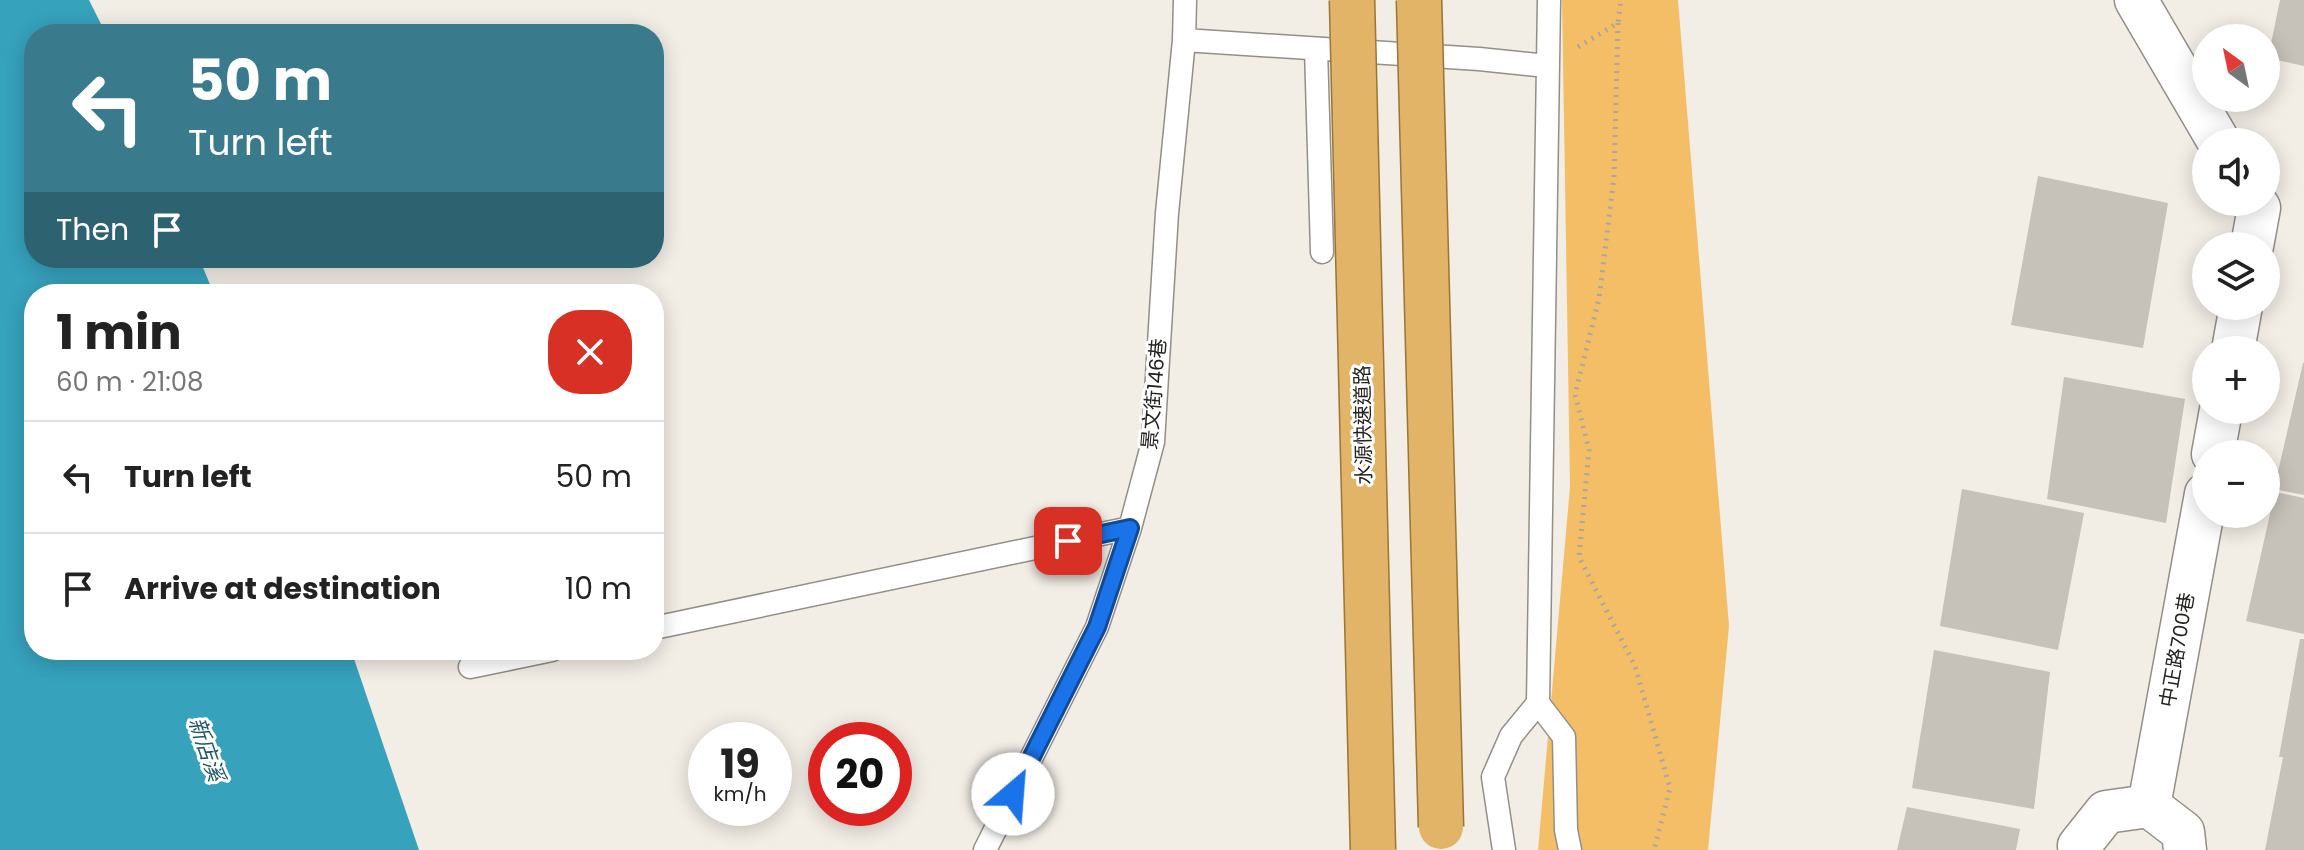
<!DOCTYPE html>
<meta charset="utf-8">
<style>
body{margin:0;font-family:Poppins,"Noto Sans TC",sans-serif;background:#f2f2f2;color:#222;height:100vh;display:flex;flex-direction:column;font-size:30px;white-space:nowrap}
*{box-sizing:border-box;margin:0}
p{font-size:26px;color:#767676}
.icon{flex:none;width:44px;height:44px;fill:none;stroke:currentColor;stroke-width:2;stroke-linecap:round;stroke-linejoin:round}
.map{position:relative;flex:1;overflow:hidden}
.details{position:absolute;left:24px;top:284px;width:640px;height:376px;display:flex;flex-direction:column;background:#fff;border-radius:32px;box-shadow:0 4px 20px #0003}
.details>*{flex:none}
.banner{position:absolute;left:24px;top:24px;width:640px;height:244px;border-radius:32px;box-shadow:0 4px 20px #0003;background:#397b8c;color:#fff;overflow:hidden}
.needle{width:52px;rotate:327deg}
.controls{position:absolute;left:2192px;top:24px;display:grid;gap:16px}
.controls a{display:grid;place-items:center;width:88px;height:88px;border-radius:50%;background:#fff;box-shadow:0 4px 20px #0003;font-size:40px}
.speed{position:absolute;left:688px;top:722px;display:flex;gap:16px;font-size:40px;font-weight:700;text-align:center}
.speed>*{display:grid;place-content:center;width:104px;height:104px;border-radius:50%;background:#fff;box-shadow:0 4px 20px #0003;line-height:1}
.speed small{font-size:20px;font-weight:400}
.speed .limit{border:12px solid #d22;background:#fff;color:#111}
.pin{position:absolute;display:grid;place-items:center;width:68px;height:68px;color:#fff;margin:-34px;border-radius:16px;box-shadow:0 4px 12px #0006}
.me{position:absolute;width:88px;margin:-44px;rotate:27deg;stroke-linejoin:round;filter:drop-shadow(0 0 6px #0008)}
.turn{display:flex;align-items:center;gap:28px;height:168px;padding:0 32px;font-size:36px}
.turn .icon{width:104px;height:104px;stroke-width:2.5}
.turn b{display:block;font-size:56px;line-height:68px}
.then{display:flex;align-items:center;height:76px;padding:0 32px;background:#0003;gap:16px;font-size:30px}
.round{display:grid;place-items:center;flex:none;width:84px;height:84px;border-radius:32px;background:#f2f2f2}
.overview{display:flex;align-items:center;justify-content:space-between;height:136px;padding:0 32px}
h1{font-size:48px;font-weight:700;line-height:60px}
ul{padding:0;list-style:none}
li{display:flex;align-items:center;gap:24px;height:112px;padding:0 32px;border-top:2px solid #e0e0e0}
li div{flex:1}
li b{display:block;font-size:30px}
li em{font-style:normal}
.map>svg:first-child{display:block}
</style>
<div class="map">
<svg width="2304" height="850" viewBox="0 0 2304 850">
<rect width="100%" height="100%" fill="#f2ede5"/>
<path fill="#f4be67" d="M1562 0H1678L1729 626 1708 850H1538L1570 487Z"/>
<path fill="#36a2bc" d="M0 0H89L106 34H34V258H199L214 294H34V650H351L419 850H0Z"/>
<path fill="#c6c1b9" d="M2280 0H2304V66L2268 58Z
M2038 176 2168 203 2143 348 2011 325Z
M2303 363H2304V495L2274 489Z
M2064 377 2185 399 2166 523 2047 499Z
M1962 489 2084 513 2058 650 1940 626Z
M2275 492 2304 498V634L2246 621Z
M2300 639H2304V850H2265L2283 757H2279Z
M1934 650 2050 672 2034 809 1912 788Z
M1907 807 2020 829 2016 850H1897Z"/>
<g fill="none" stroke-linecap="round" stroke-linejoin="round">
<defs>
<path id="service" d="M1549 0 1538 703 1564 737 1566 830 1570 850
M1184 40 1479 59 1547 66
M1316 49 1322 252
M654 628 1130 528
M470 667 552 650
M985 850 1097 627 1130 528 1153 442 1167 213 1184 40 1185 0
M1504 850 1493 777 1511 736 1538 703"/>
<path id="minor" d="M2136 0 2219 142
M2252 246 2259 208 2255 202
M2233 350 2241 306
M2213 454 2221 410
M2149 806 2206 494
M2080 850 2079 846 2106 812 2149 806 2183 832 2185 850"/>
</defs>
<use href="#service" stroke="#938e87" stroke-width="25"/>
<use href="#minor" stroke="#938e87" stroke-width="45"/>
<path stroke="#aaa6a0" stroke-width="5" stroke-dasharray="2 6" stroke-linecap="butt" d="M1618 23 1614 177 1599 299 1575 394 1589 450 1579 557 1635 666 1670 788 1654 850
M1578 47 1618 23 1621 0"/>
<use href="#service" stroke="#fff" stroke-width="22"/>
<use href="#minor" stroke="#fff" stroke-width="42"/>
<defs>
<path id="trunk-bridge" d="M1352 0 1373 850
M1419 0 1441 827"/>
</defs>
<use href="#trunk-bridge" stroke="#9a7535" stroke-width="47" stroke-linecap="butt"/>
<use href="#trunk-bridge" stroke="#e2b467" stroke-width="44"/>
</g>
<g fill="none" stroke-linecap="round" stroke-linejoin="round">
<defs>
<path id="route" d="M1013 794 1097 627 1130 528 1068 541"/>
</defs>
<use href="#route" stroke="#114b97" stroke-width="20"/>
<use href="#route" stroke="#1a73e8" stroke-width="14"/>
</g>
<g text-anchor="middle" stroke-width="6" stroke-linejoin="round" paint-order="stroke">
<g font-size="20" fill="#24221f" stroke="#fff">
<text transform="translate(1154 394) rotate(-85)" y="7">景文街146巷</text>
<text transform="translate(1363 425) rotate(-91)" y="7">水源快速道路</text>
<text transform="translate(2177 650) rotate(-80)" y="7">中正路700巷</text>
</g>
<g font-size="22" font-style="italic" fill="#205968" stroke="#fff">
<text transform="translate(207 749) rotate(71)" y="8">新店溪</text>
</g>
</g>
</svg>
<div class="controls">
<a><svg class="needle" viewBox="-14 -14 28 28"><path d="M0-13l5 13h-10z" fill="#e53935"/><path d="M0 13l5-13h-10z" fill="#767676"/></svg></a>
<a><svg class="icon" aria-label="sound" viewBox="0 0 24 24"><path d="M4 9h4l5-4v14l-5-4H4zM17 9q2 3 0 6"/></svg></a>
<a><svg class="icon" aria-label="layers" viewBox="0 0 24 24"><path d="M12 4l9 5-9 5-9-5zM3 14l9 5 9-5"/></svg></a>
<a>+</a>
<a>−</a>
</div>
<div class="speed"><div>19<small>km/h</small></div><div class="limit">20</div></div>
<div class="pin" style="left:1068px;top:541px;background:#d93025"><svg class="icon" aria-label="arrive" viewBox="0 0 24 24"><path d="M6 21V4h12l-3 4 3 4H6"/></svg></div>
<svg class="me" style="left:1013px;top:794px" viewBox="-20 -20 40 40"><circle r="19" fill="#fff"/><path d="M0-13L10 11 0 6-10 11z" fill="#1a73e8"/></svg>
<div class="banner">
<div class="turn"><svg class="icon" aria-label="left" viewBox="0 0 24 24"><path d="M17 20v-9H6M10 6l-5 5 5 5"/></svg><div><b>50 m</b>Turn left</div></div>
<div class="then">Then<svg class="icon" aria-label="arrive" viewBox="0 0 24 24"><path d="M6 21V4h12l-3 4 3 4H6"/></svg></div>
</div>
<section class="details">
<div class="overview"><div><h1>1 min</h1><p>60 m · 21:08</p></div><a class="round" style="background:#d93025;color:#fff"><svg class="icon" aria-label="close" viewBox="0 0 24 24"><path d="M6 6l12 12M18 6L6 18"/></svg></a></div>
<ul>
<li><svg class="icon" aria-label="left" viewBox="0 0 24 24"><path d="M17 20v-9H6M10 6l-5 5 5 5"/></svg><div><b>Turn left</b></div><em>50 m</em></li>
<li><svg class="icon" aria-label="arrive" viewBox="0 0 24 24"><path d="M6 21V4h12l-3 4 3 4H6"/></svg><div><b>Arrive at destination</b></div><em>10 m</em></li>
</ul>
</section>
</div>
